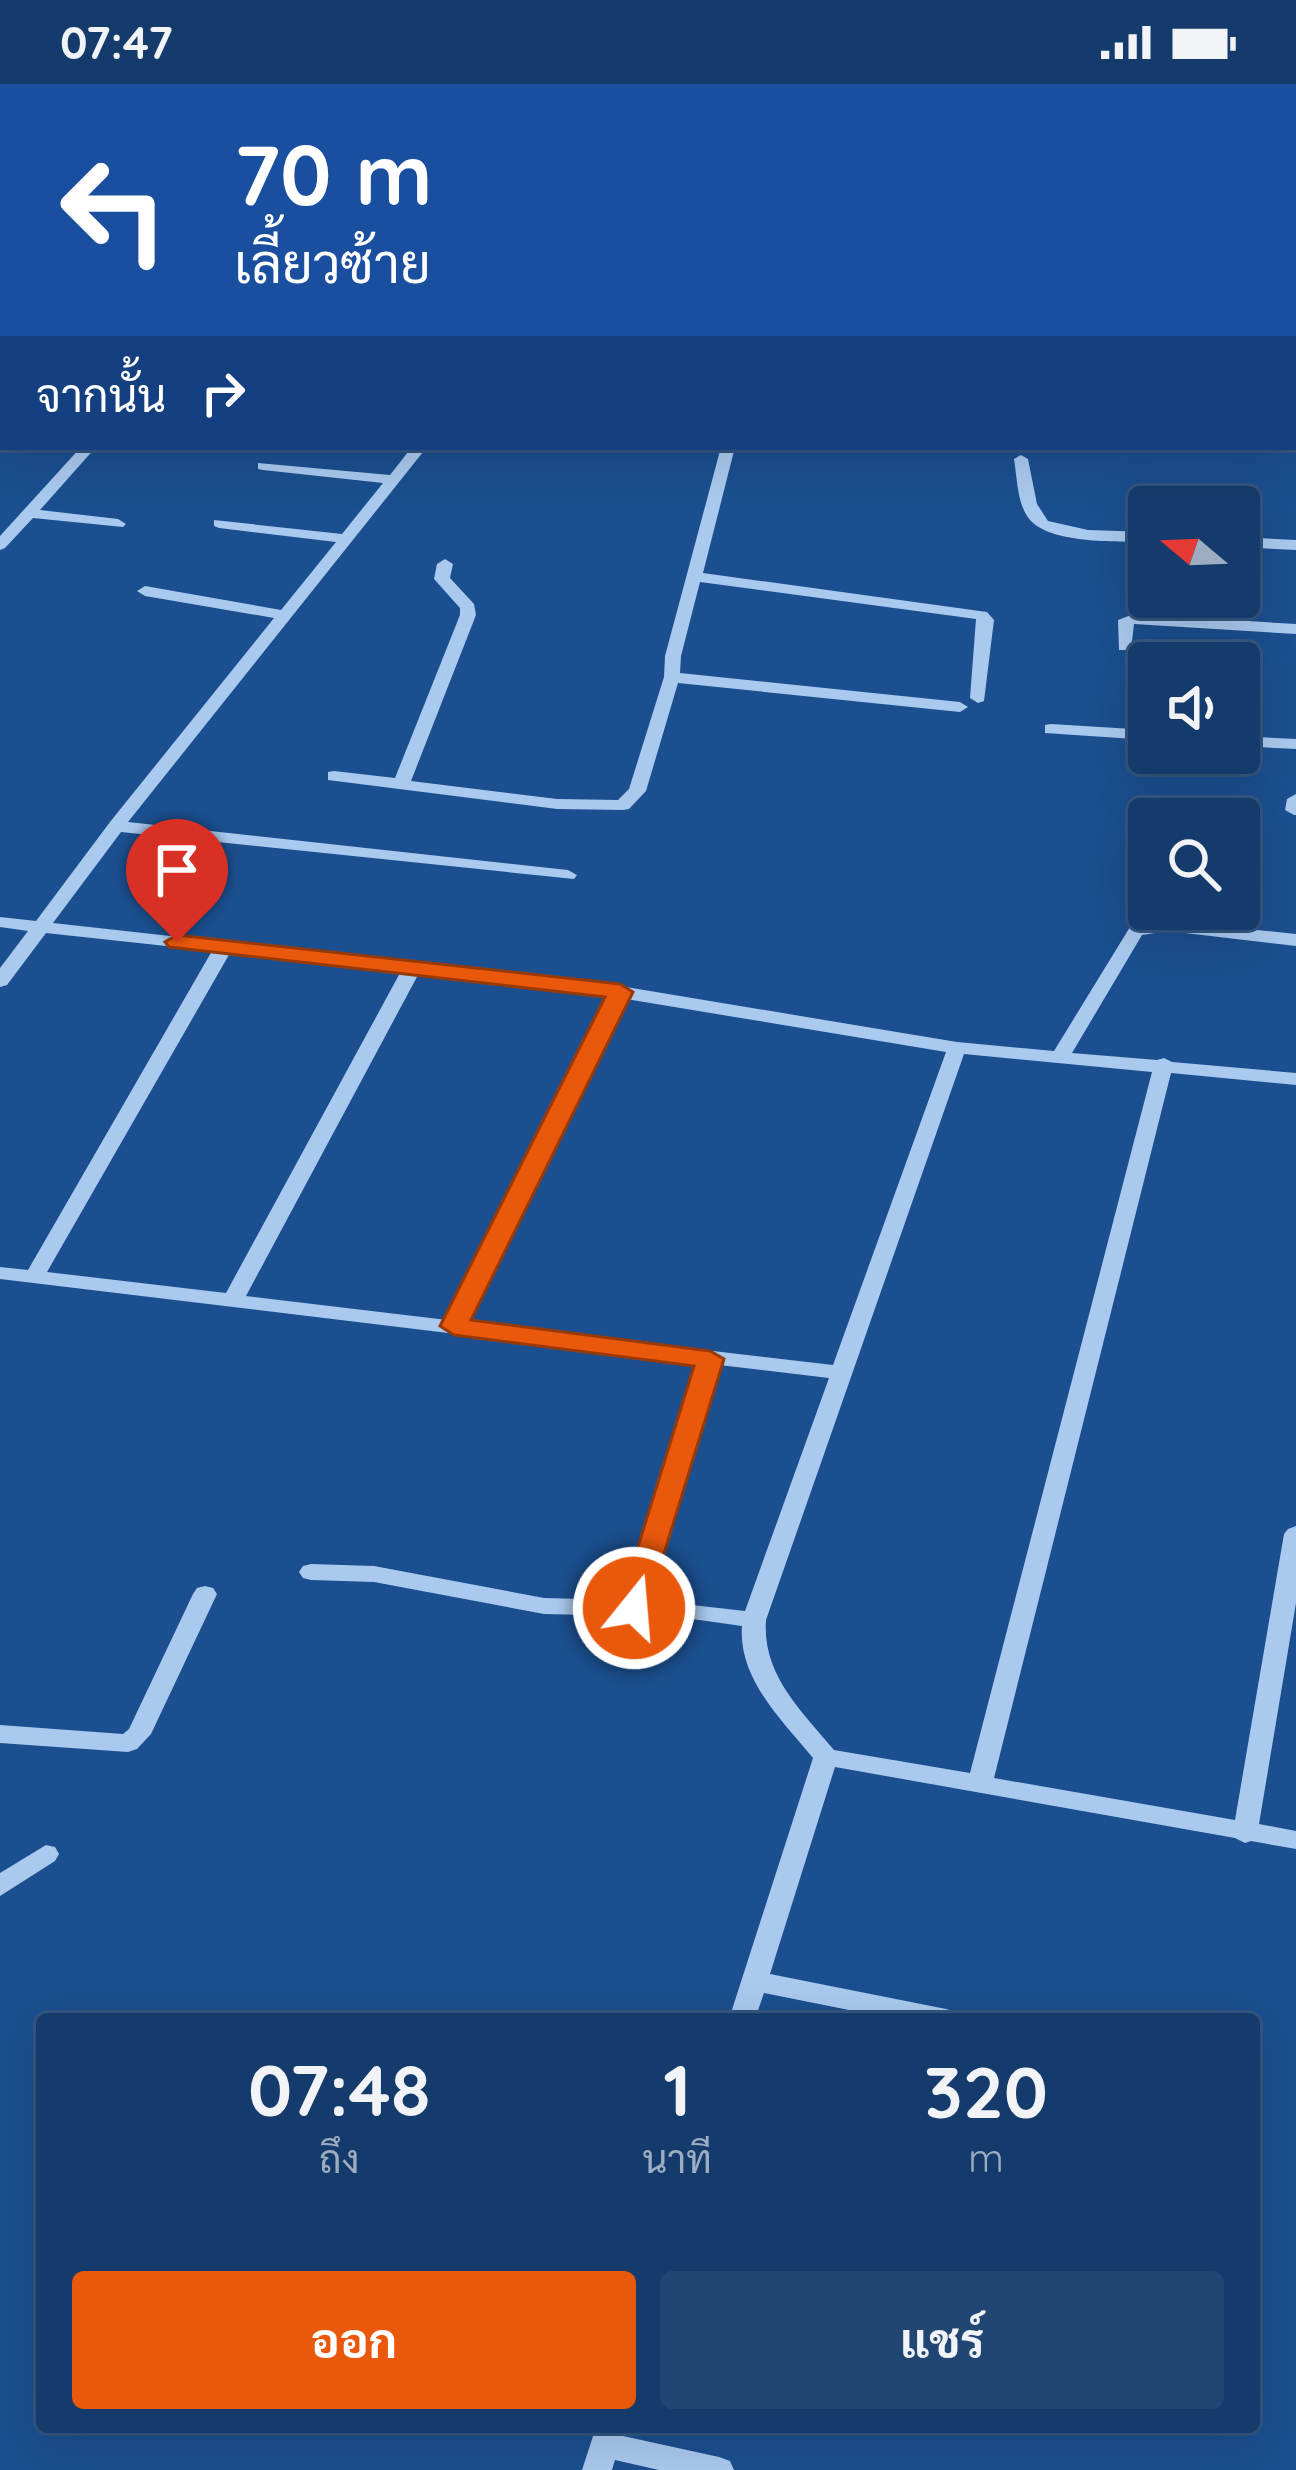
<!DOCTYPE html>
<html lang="th">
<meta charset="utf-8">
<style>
body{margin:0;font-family:Quicksand,Sarabun,sans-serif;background:#214673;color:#f1f3f6;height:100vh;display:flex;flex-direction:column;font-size:45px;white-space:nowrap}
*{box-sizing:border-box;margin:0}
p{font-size:39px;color:#9dadc1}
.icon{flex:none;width:66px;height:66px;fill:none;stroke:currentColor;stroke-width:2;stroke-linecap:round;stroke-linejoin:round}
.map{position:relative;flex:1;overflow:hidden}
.panel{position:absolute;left:36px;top:1929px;width:1224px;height:420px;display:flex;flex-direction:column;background:#143b6b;border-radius:12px;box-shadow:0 12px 48px #0002,0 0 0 3px #33557e}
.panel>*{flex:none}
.top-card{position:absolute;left:0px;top:0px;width:1296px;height:366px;box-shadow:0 12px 48px #0002,0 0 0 3px #33557e;background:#1a4fa0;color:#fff;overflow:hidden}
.needle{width:78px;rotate:289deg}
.fabs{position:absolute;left:1128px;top:402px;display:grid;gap:24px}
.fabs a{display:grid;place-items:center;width:132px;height:132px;border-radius:12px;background:#143b6b;box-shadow:0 12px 48px #0002,0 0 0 3px #33557e;font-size:60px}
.pin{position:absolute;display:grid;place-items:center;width:102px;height:102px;color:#fff;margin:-123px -51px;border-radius:50% 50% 50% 0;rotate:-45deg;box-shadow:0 0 12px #0007}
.pin .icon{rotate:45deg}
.me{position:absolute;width:132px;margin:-66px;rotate:17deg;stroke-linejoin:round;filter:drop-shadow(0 0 9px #0008)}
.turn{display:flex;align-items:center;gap:42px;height:252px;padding:0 36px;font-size:54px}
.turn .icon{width:156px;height:156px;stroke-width:2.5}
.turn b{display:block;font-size:84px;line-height:102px}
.then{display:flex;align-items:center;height:114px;padding:0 36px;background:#0003;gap:24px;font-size:45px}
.eta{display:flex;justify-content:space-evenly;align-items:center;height:204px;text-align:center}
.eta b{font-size:72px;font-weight:700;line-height:84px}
.action{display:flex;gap:24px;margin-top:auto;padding:24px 36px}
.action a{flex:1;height:138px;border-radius:12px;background:#ea580c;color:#fff;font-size:48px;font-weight:700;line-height:138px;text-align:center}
.action a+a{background:#214673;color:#f1f3f6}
.status{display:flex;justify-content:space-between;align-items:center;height:84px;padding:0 60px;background:#143b6b;direction:ltr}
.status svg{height:33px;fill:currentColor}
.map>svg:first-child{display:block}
</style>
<div class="status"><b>07:47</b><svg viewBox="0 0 49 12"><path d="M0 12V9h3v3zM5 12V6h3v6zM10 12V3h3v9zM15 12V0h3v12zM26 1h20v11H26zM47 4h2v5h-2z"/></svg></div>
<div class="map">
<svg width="1296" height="2386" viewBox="0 0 1296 2386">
<rect width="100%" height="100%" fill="#1b4f8f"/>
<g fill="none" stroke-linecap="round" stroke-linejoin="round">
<path fill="#a9c9ee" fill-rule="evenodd" d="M32 0H45L30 3Z
M188 0H200L186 3Z
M328 0H340L326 3Z
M450 0H462L461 3H449Z
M598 0H610L596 3Z
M740 0H752L751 3H739Z
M822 0H834L833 3H821Z
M3 42V53L0 54V43Z
M0 113H3V121H0Z
M0 191H3V199H0Z
M3 258V268L0 269V259Z
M81 363H96L40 426 118 435 126 440 123 443 33 434 5 464 0 466V452Z
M412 363H427L128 738 568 786 577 791 574 795 121 748 53 839 620 902 957 958 1054 967 1130 843 1168 837 1296 850V862L1168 847 1142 851 1072 969 1157 976 1164 974 1172 978 1296 989V1001L1171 989 994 1694 1235 1736 1284 1450 1288 1445 1296 1442V1519L1259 1740 1296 1747V1765L1251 1757 1245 1759 1235 1754 835 1683 770 1890 946 1925 955 1928 959 1935H894L764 1909 755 1935H729L813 1674C782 1636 738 1595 742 1542L678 1533 544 1530 374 1498 311 1496 303 1494 299 1488 303 1482 311 1480 374 1482 544 1514 625 1516 698 1279 0 1195V1183L28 1186 212 867 46 849 7 901 0 903V884L28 847 0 843V833L36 837 110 738 274 534 145 512 137 507 145 502 281 526 336 458 219 444 214 442V436L342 450 383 399 263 386 258 385V379L390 391ZM230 869 400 889 226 1209 47 1188ZM418 891 608 912 447 1236 246 1212ZM626 915 946 968 833 1281 467 1238ZM964 970 1152 988 970 1689 834 1666C801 1626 762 1591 766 1536ZM719 1281 829 1294 745 1527 648 1516Z
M721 363H735L703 489 987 528 994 536 984 617 978 619 970 614 976 535 700 498 681 572 680 589 960 618 968 623 960 628 678 599 646 707 629 725 623 726 557 725 328 696V688L334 687 395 694 460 531V524L434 495 437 480 445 475 453 480 450 494 474 520 476 531 411 697 557 715 618 716 629 705 664 593 665 572Z
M1021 371 1028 375 1037 420 1048 437 1088 446 1149 448V458C1119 457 1045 461 1027 432 1017 416 1017 393 1014 375Z
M1239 453 1296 456V466L1239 463Z
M1134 530 1296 540V550L1134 540 1131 566H1119L1118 536Z
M1051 640 1149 646V656L1045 649V641Z
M1239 652 1296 655V665L1239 662Z
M1296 710V731H1294L1285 726 1287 715Z
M205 1502 213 1504 217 1510 151 1650 137 1665 128 1668 0 1659V1641L123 1650 129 1645 193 1510 197 1504Z
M46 1761 55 1763 59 1770 55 1777 0 1812V1789Z
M596 2343H626L623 2352 719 2373 730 2377 734 2386H659L615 2376 612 2386H582Z"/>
<path fill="#f0f6ff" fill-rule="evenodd" d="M1151 0H1196L1198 3H1153Z
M1293 8H1296V18H1293Z"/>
</g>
<path fill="#ea580c" stroke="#983908" stroke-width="3" d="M177 851 620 900 633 908 471 1236 710 1267 724 1275 645 1531H623L619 1524 694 1282 454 1251 440 1242 605 913 169 863 165 858Z"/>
</svg>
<div class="fabs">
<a><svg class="needle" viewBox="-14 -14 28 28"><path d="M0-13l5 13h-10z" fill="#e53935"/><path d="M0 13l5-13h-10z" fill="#9dadc1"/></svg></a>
<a><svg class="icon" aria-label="sound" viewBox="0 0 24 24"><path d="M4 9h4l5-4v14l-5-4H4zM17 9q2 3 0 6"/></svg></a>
<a><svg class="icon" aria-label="search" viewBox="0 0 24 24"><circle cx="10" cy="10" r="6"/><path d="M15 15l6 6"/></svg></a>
</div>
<div class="pin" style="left:177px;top:858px;background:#d93025"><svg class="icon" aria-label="arrive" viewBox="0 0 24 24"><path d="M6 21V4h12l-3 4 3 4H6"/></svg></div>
<svg class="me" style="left:634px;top:1524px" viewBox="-20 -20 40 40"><circle r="17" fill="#ea580c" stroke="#fff" stroke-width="3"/><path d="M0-11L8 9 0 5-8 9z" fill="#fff"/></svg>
<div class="top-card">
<div class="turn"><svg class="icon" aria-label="left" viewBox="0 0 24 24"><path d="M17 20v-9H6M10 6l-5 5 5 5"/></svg><div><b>70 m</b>เลี้ยวซ้าย</div></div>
<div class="then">จากนั้น<svg class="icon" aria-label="right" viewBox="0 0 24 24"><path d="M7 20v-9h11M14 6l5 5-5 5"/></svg></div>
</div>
<section class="panel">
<div class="eta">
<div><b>07:48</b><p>ถึง</p></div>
<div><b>1</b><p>นาที</p></div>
<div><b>320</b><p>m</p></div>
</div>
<div class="action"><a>ออก</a><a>แชร์</a></div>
</section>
</div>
